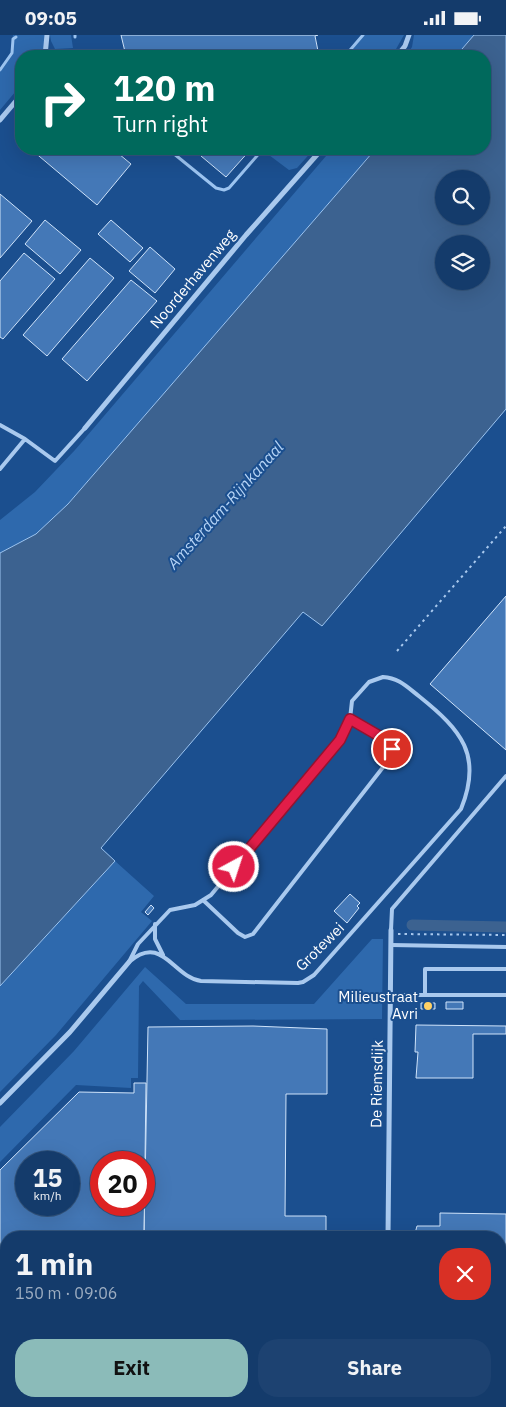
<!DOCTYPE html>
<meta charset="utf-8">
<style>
body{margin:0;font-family:"IBM Plex Sans",sans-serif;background:#1d4271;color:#f1f3f6;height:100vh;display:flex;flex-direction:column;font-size:19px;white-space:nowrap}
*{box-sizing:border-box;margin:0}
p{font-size:16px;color:#9dadc1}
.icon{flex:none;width:28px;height:28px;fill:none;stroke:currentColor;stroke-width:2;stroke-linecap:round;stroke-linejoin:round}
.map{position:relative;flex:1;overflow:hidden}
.side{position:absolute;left:0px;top:1196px;width:506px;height:176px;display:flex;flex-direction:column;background:#143b6b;border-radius:20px 20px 0 0;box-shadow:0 5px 20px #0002,0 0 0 1px #33557e}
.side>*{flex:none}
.guide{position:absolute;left:15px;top:15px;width:476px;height:105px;border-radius:20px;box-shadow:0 5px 20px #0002,0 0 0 1px #33557e;background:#00695c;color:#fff;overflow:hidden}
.tools{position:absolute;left:435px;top:135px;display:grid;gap:10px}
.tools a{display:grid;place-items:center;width:55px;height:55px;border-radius:50%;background:#143b6b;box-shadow:0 5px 20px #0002,0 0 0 1px #33557e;font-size:25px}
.speed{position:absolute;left:15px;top:1116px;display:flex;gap:10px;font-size:25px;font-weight:700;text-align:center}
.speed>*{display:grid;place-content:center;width:65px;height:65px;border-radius:50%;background:#143b6b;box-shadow:0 5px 20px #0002,0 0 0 1px #33557e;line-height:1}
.speed small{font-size:12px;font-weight:400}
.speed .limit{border:8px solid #d22;background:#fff;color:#111}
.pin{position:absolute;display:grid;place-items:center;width:42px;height:42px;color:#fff;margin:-21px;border:2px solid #fff;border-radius:50%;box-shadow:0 1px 5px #0007}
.me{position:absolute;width:55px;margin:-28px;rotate:40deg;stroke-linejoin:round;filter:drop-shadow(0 0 4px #0008)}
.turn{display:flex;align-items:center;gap:18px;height:105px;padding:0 15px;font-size:22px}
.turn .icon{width:65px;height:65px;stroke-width:2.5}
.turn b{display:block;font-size:35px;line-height:42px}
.round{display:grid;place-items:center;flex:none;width:52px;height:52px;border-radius:20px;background:#1d4271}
.headline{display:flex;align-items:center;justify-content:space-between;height:85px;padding:0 15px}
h1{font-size:30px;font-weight:700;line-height:38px}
.cta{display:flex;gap:10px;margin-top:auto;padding:10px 15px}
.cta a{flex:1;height:58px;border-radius:20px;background:#8bbbb9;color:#111;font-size:20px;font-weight:700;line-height:58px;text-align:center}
.cta a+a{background:#1d4271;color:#f1f3f6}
.status{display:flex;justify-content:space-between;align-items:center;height:35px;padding:0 25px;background:#143b6b;direction:ltr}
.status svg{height:14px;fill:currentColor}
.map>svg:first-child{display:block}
</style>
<div class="status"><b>09:05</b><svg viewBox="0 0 49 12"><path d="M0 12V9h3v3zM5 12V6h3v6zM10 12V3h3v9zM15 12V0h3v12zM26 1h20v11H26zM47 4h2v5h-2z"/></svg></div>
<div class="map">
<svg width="506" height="1372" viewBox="0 0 506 1372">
<rect width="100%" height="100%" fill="#1b4f8f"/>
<path fill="#2e69ad" d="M13 0H47L42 21H21V50L0 75V34L11 17Z
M50 0H71L73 13 55 14 51 6Z
M362 0H404L392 21H343Z
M414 0H474L456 21H406L412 12Z
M261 114H314L297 133 289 135Z
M332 114H373L372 118 348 146 68 469 36 499 0 518V485L35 457 75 415Z
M115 826 154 861 141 877 152 886 56 1000 0 1057V951Z
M372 904H383L382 984 180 985 143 946 139 951 138 1043H131V1053L76 1050 0 1127V1092L74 1016 145 932 186 969H314Z
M0 1295H6V1366H333V1372H0Z
M500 1340H506V1368L447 1366H500Z
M341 1366H364L357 1372H341Z
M410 1366H432L434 1372H415Z"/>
<path fill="#3c6290" stroke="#9cc4f0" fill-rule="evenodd" d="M474 0H506V374L322 591 303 577 101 813 115 826 0 951V518L36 499 68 469 348 146 372 118 373 114H485V21H456ZM444 144H481V181H444ZM444 209H481V246H444Z"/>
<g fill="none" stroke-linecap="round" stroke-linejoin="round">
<path stroke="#9cc4f0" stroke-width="3" d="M75 0V2
M345 21 363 0
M0 35 12 18 13 4 16 2
M168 114 216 153 224 155 229 153 263 114"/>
<path stroke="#3c6290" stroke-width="11" d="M412 890 506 892"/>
</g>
<path fill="#4478b7" stroke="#cfe3fa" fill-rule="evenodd" d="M121 0H318L315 1 319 21H126Z
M35 114H113L131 129 97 170 33 116Z
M199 114H251L226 142 201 121Z
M0 159 32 186 0 223Z
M45 185 81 215 60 239 25 209Z
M111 185 143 213 130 227 98 199Z
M150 212 175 234 155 258 129 236Z
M24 218 55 244 3 304 0 302V246Z
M90 223 114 243 47 321 23 300Z
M131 245 157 266 87 346 62 324Z
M506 561V715L430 649Z
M350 859 360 868 357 871 359 873 347 888 334 876Z
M151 870 154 873 148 880 145 877Z
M446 967H463V974H446Z
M421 968H435V974H421Z
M416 990 506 991V999H473V1043H416L418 1017H415Z
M253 991 327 994V1059H286L285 1181H326V1202H144L148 992Z
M134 1048H146L144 1202H6V1291H0V1135L79 1057 134 1058ZM26 1128H69V1170H26ZM101 1128H144V1170H101Z
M440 1178 506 1179V1246H500V1202H414L417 1191H440Z"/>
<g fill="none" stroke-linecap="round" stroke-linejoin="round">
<path stroke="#a9c9ee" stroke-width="2" stroke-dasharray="2.5 4" stroke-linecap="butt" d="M397 616 506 491
M398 899 506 900
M435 1366 436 1372
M0 1367 185 1368 228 1366
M336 1372V1366"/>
<path stroke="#a9c9ee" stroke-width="4" d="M0 390 25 404
M0 434 25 404 55 426 85 393
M383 642C399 643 407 652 420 662 461 695 483 720 461 774L314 940 303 947 298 948 201 946C173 942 162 898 129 927L138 909 170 875 195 870 211 860 340 705 350 684 352 666 369 647Z
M203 865 238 898 245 902 253 899 391 722C395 702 365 692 350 684
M155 889V904L163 920
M391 895 392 874 506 741
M391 910 506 912
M390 960H506
M425 960V934H506"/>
<path stroke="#a9c9ee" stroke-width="5" d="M45 19 64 21
M45 21 47 0
M65 21 85 17
M397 21 405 11 409 0
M0 85 21 60
M85 393 246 200 322 114
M0 1068 70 997 129 927
M388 1202 391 895"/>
<path stroke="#a9c9ee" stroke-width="9" d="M399 1366 405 1372
M364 1372 371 1366"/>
</g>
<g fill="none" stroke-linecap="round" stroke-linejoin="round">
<defs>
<path id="route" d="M234 832 340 705 350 684 388 706 392 714"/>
</defs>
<use href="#route" stroke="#92132f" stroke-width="12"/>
<use href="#route" stroke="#e11d48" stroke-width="9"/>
</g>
<circle fill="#ffd166" stroke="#1b4f8f" stroke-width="2" cx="428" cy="971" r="5"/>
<g text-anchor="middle" stroke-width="4" stroke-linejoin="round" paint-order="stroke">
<g font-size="15" fill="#fff" stroke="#1b4f8f">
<text transform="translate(193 244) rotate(-50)" y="5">Noorderhavenweg</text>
<text transform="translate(320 912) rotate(-45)" y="5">Grotewei</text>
<text transform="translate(377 1049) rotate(-89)" y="5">De Riemsdijk</text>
</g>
<g font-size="15" fill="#fff" stroke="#1b4f8f" text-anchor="end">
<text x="418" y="967">Milieustraat<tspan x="418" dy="17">Avri</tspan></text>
</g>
<g font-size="16" font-style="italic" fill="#b5d3f5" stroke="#1b4f8f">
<text transform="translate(225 470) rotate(-48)" y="6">Amsterdam-Rijnkanaal</text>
</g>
</g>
</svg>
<div class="tools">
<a><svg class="icon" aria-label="search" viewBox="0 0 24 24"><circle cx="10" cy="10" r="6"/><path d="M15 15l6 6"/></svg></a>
<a><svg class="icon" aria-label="layers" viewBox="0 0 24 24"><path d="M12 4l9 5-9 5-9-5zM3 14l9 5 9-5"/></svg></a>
</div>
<div class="speed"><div>15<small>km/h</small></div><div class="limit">20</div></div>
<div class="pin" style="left:392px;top:714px;background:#d93025"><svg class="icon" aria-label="arrive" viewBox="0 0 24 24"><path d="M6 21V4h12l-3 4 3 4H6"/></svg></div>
<svg class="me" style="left:234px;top:832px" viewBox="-20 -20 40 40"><circle r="17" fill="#e11d48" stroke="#fff" stroke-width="3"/><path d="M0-11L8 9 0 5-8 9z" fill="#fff"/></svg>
<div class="guide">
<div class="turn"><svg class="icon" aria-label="right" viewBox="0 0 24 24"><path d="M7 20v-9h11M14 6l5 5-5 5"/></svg><div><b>120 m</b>Turn right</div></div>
</div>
<section class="side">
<div class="headline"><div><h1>1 min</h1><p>150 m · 09:06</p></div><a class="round" style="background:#d93025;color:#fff"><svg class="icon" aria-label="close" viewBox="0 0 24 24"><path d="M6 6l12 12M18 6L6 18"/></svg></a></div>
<div class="cta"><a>Exit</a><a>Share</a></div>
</section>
</div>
